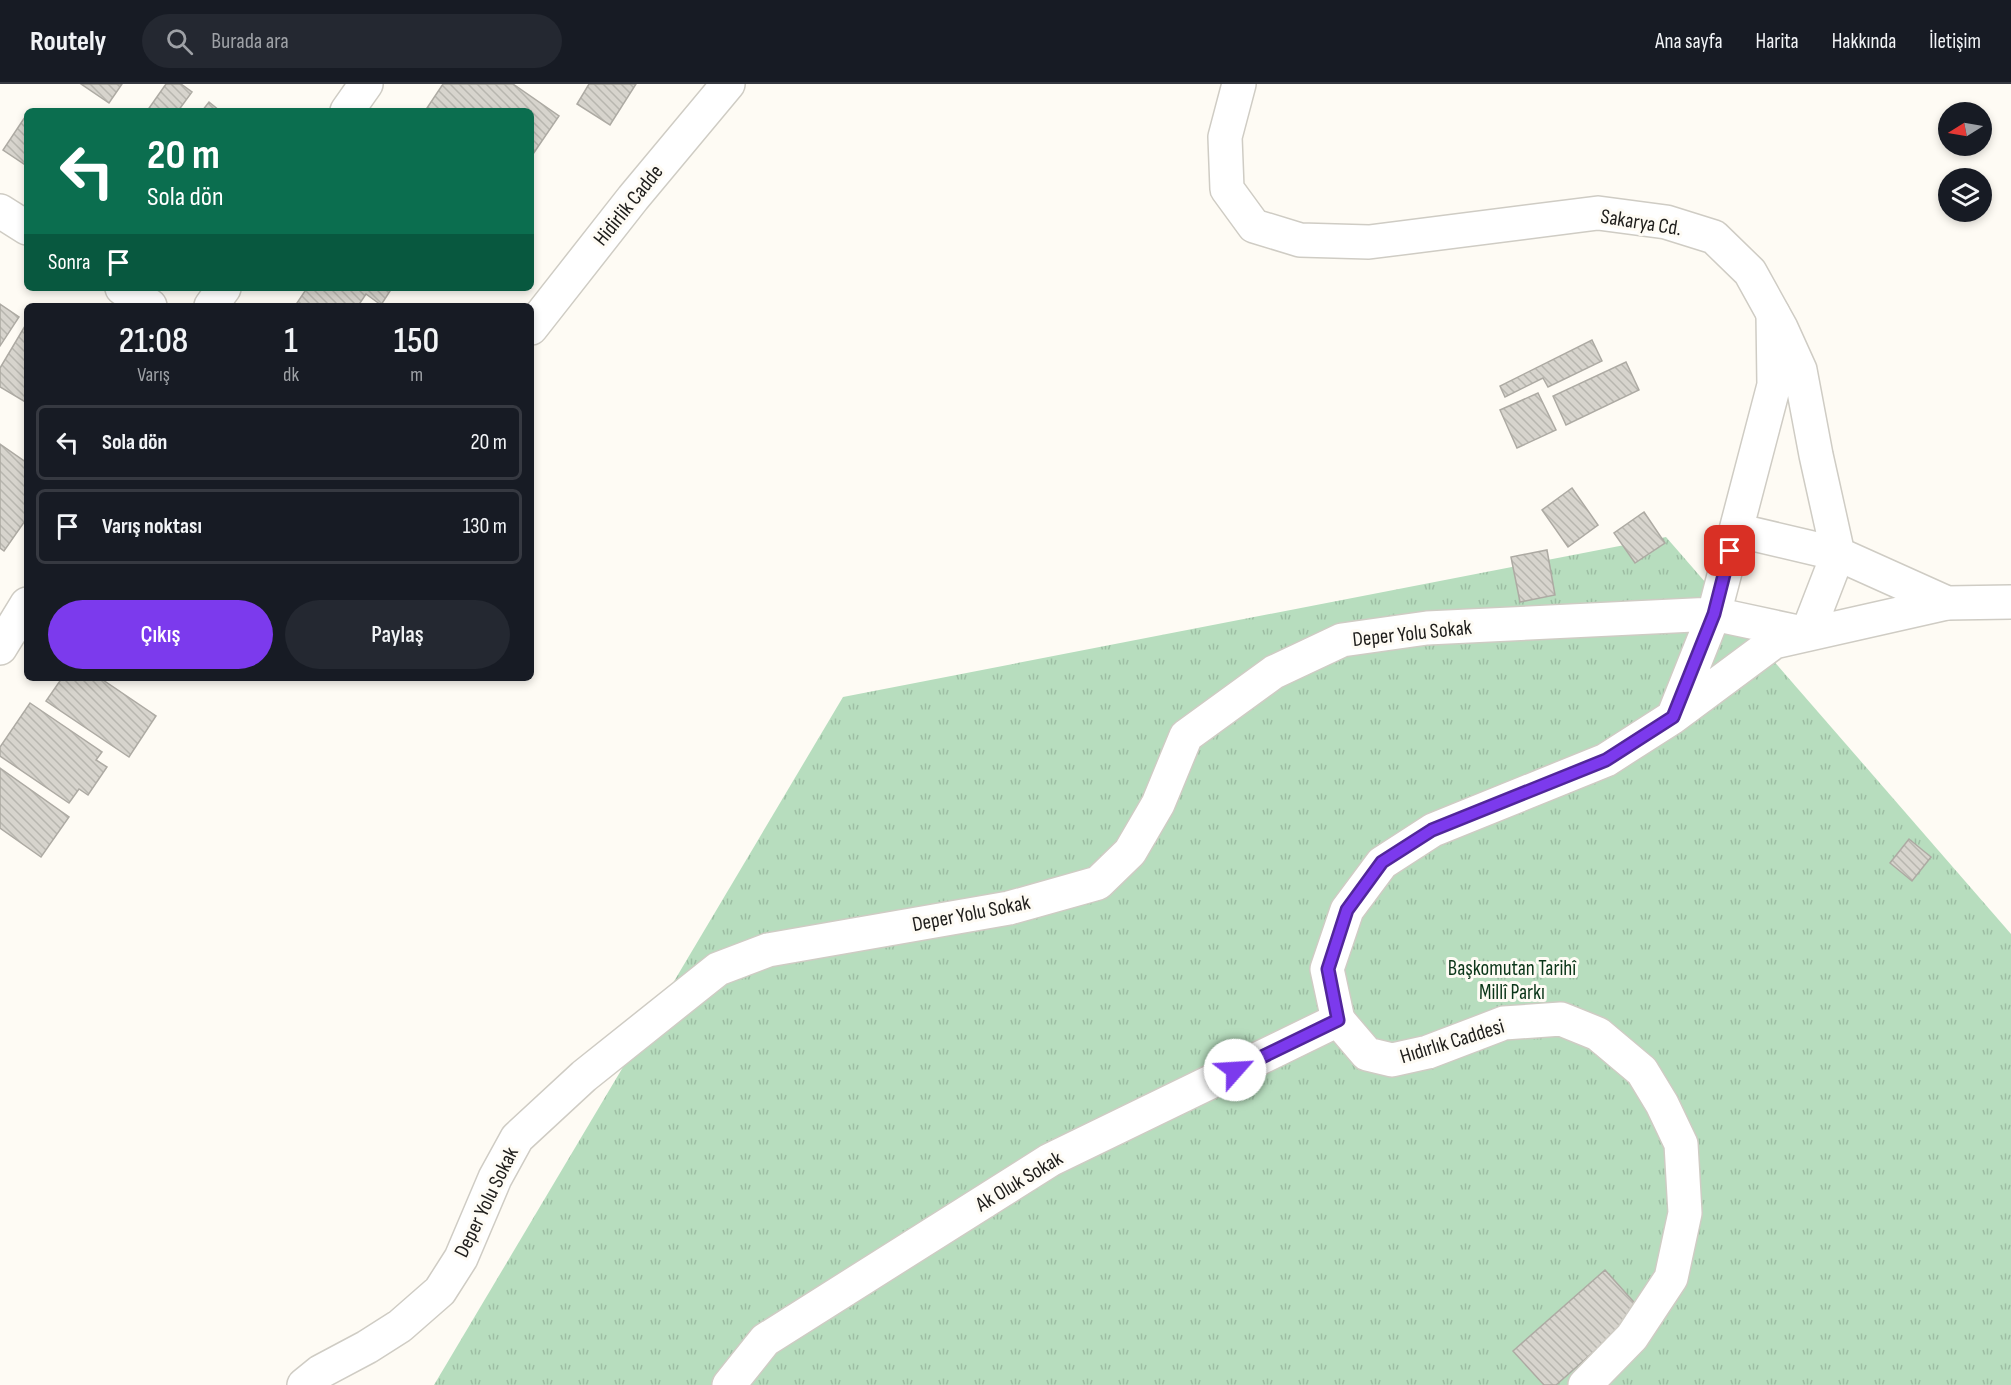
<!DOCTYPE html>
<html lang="tr">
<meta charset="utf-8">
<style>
body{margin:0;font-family:"Sofia Sans Condensed",sans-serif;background:#242831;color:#f1f3f6;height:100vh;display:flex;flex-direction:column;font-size:22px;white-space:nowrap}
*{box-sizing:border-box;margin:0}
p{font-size:20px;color:#9ea1a6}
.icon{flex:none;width:33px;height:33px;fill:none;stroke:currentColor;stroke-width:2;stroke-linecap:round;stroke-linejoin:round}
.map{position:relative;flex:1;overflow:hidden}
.drawer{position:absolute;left:24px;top:219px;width:510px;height:378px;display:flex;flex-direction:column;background:#171b24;border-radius:9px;box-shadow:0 3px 9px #0003}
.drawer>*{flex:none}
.hud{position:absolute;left:24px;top:24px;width:510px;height:183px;border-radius:9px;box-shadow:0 3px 9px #0003;background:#0b6e4f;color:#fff;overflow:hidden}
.needle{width:39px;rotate:259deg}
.buttons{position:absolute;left:1938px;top:18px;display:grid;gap:12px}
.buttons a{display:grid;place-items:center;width:54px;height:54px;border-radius:50%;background:#171b24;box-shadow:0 3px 9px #0003;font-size:30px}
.pin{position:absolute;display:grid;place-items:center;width:51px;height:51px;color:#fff;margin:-26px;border-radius:12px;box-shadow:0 3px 9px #0006}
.me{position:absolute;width:66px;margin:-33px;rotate:64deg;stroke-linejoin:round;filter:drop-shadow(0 0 4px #0008)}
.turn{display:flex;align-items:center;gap:21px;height:126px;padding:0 24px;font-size:27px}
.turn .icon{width:78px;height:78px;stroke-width:2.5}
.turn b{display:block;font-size:42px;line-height:51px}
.then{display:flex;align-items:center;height:57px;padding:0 24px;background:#0003;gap:12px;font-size:22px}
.eta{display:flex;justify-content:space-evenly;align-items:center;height:102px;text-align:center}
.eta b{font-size:36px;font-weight:600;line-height:42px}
.primary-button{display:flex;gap:12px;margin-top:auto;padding:12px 24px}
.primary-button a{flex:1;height:69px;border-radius:36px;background:#7c3aed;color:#fff;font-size:24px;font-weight:600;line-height:69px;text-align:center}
.primary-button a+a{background:#242831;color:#f1f3f6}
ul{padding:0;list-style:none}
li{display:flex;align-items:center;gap:18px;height:75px;margin:0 12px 9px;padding:0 12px;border:3px solid #363941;border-radius:9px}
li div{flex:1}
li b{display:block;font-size:22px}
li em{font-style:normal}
header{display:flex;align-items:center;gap:36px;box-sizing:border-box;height:84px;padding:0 30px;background:#171b24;border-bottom:2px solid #363941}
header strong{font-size:28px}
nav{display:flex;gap:33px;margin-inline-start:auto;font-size:21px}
.search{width:420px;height:54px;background:#242831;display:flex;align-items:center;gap:15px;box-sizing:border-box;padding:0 21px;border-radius:33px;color:#9ea1a6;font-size:22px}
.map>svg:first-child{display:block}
</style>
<header>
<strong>Routely</strong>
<div class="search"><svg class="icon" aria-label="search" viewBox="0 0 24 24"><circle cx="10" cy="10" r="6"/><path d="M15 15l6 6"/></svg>Burada ara</div>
<nav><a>Ana sayfa</a><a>Harita</a><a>Hakkında</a><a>İletişim</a></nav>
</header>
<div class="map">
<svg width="2011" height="1301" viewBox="0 0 2011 1301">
<defs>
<pattern id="park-tufts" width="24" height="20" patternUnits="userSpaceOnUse" patternTransform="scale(1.5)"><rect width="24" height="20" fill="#b7ddbe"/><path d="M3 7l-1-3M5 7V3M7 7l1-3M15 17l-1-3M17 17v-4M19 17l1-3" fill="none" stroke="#9dbda3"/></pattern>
<pattern id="building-back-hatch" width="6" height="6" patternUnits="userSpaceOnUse" patternTransform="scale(1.5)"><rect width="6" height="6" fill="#d7d4cd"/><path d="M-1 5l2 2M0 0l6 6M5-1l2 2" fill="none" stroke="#b8b6af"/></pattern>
</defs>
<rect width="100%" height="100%" fill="#fefbf4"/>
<path fill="url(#park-tufts)" d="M1666 453 2011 850V1301H434L843 613Z"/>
<path fill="url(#building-back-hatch)" stroke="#adaaa3" stroke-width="1.5" d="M81 0H122L109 19Z
M166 0H181L192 8 178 27H147Z
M443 0H513L559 32 531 73V27H425Z
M589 0H636L610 41 577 20Z
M209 18 220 27H202Z
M27 30V82L3 66Z
M307 204H392L381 221 366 210 358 222H295Z
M0 220 19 233 0 262Z
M25 242 27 243V319L0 303V284Z
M1592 256 1602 277 1548 303 1543 294 1505 313 1500 302Z
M1626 278 1639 306 1566 341 1553 312Z
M1538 309 1556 346 1517 364 1500 326Z
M0 360 27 379V434L4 467 0 464Z
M1572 404 1598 441 1568 463 1542 426Z
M1644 428 1665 459 1635 479 1614 449Z
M1547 466 1555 511 1520 518 1511 473Z
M62 594H100L156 632 129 673 46 617Z
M30 619 102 668 96 676 107 683 88 711 79 705 69 719 0 672V663Z
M0 684 69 733 41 773 0 744Z
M1909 755 1931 773 1912 797 1890 779Z
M1605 1186 1641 1226 1556 1301H1544L1513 1267Z"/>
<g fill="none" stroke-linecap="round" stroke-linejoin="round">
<defs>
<path id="minor" d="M0 127 27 144
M122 204 150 222
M531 244 633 114 728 0
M729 1301 765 1256 1050 1076 1338 936 1367 970 1392 976 1428 968 1504 939 1561 935 1598 950 1642 987 1662 1020 1681 1060 1685 1129 1671 1194 1632 1253 1585 1301"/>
<path id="tertiary" d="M347 27 366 0
M211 222 224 204
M0 564 27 520
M1673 633 1714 530 1774 301 1773 230
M1338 936 1327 885 1347 826 1382 779 1433 746 1606 676 1673 633 1774 558 1947 519
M304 1301 320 1288 367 1263 400 1242 440 1207 461 1174 495 1094 517 1054 584 992 718 885 768 866 1009 824 1098 799 1130 768 1158 720 1186 652 1274 588 1342 556 1427 544 1714 530 1807 550 1838 470 1736 446"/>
<path id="secondary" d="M1239 0 1225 53 1227 105 1254 142 1300 156 1369 158 1598 129 1666 138 1714 153 1750 188 1781 244 1800 286 1816 371 1838 470 1947 519 2011 518"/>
</defs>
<use href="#minor" stroke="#cfccc4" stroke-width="36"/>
<use href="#tertiary" stroke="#cfccc4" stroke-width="36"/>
<use href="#secondary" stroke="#cfccc4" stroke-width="36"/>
<use href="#minor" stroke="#fff" stroke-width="33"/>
<use href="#tertiary" stroke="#fff" stroke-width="33"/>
<use href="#secondary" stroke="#fff" stroke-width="33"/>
</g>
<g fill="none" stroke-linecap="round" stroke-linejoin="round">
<defs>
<path id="route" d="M1235 986 1338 936 1328 885 1347 826 1382 778 1432 746 1606 676 1673 633 1714 530 1730 467"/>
</defs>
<use href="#route" stroke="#51269a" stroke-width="15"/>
<use href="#route" stroke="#7c3aed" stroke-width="10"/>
</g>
<g text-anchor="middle" stroke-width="6" stroke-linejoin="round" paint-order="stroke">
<g font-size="21" fill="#1e1d1b" stroke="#fefbf4">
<text transform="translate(628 121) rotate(-51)" y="7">Hidirlik Cadde</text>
<text transform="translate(1641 138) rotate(9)" y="7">Sakarya Cd.</text>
<text transform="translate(1412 549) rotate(-6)" y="7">Deper Yolu Sokak</text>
<text transform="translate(971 829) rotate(-11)" y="7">Deper Yolu Sokak</text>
<text transform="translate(1452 957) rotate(-17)" y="7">Hıdırlık Caddesi</text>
<text transform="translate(1019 1097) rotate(-31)" y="7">Ak Oluk Sokak</text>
<text transform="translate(486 1118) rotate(-64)" y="7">Deper Yolu Sokak</text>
</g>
<g font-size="21" fill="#0a3518" stroke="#fefbf4">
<text x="1512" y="891">Başkomutan Tarihî<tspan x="1512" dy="24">Millî Parkı</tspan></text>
</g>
</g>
</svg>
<div class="buttons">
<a><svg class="needle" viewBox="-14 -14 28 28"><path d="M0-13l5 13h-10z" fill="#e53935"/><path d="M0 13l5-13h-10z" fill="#9ea1a6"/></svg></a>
<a><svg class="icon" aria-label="layers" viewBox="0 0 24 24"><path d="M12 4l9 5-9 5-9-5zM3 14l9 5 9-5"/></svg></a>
</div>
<div class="pin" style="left:1730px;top:467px;background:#d93025"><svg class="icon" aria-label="arrive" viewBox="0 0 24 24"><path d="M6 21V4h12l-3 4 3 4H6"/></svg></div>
<svg class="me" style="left:1235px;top:986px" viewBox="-20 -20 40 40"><circle r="19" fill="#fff"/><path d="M0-13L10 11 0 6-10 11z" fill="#7c3aed"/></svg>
<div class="hud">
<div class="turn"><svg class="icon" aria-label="left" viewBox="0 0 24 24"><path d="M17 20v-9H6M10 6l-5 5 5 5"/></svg><div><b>20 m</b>Sola dön</div></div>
<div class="then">Sonra<svg class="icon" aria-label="arrive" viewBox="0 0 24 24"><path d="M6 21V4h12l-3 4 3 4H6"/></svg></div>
</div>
<section class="drawer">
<div class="eta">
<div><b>21:08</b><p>Varış</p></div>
<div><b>1</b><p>dk</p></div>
<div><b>150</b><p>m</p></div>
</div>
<ul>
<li><svg class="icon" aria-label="left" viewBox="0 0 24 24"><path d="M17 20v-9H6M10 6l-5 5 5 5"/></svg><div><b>Sola dön</b></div><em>20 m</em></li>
<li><svg class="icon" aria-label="arrive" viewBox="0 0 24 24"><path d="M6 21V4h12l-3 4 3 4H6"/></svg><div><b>Varış noktası</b></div><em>130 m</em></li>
</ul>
<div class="primary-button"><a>Çıkış</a><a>Paylaş</a></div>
</section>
</div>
